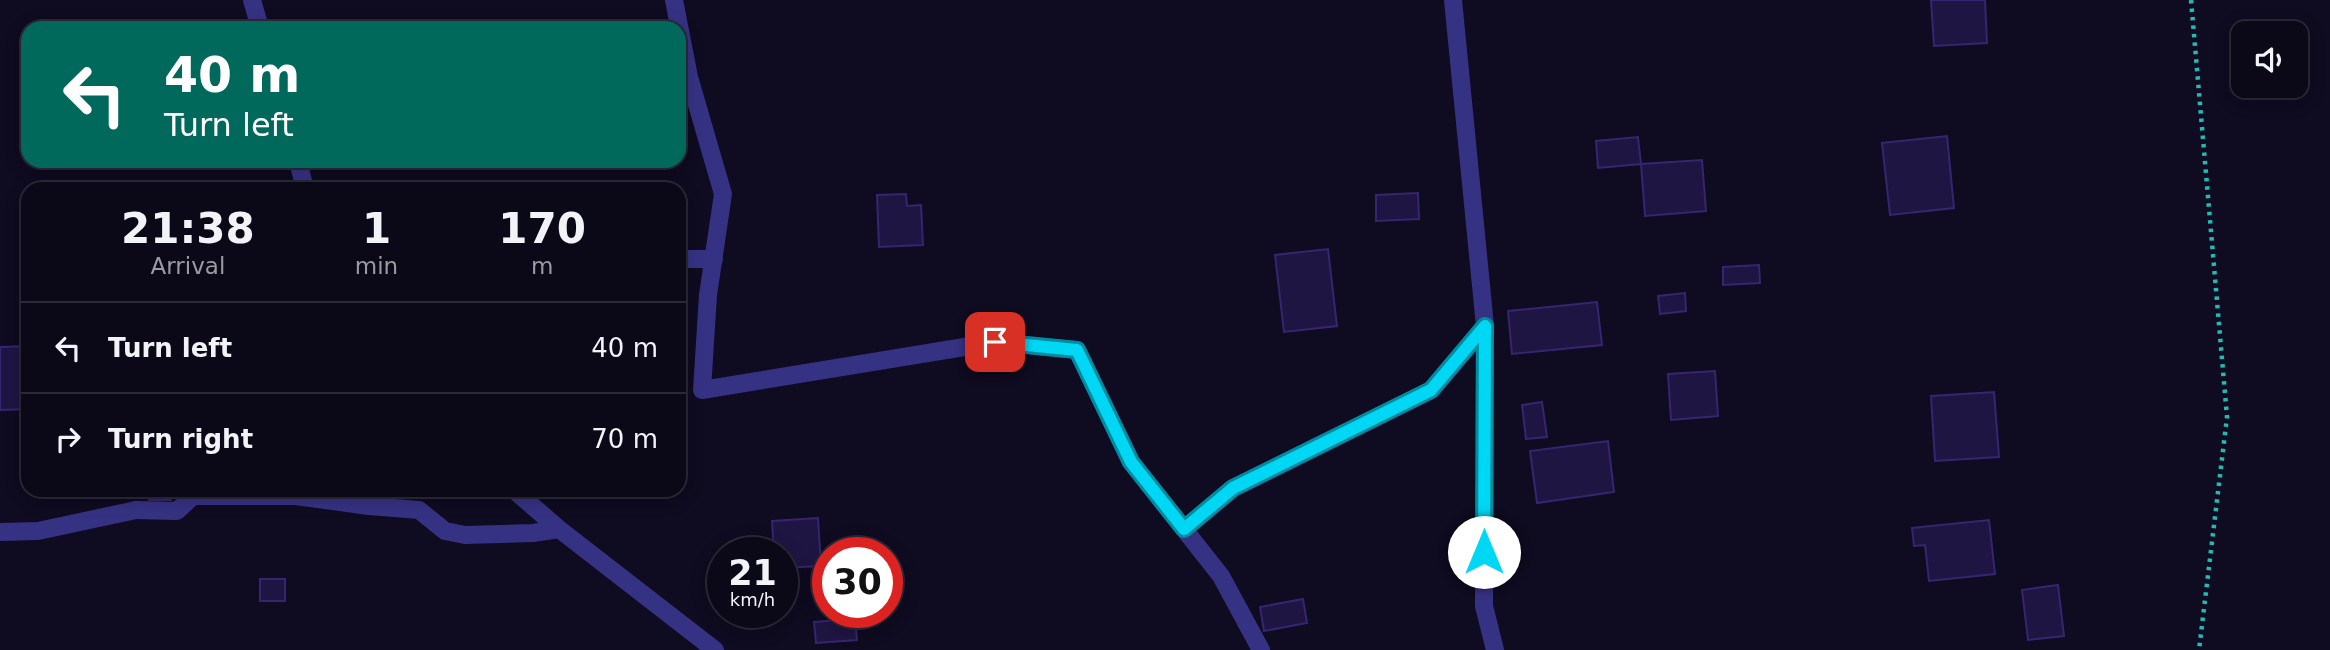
<!DOCTYPE html>
<style>
body{margin:0;font-family:"DejaVu Sans",sans-serif;background:#141121;color:#f1f3f6;height:100vh;display:flex;flex-direction:column;font-size:26px;white-space:nowrap}
*{box-sizing:border-box;margin:0}
p{font-size:23px;color:#9a9aa2}
.icon{flex:none;width:38px;height:38px;fill:none;stroke:currentColor;stroke-width:2;stroke-linecap:round;stroke-linejoin:round}
.map{position:relative;flex:1;overflow:hidden}
.side{position:absolute;left:21px;top:182px;width:665px;height:315px;display:flex;flex-direction:column;background:#0b0818;border-radius:21px;box-shadow:0 4px 18px #0003,0 0 0 2px #2b2937}
.side>*{flex:none}
.hud{position:absolute;left:21px;top:21px;width:665px;height:147px;border-radius:21px;box-shadow:0 4px 18px #0003,0 0 0 2px #2b2937;background:#00695c;color:#fff;overflow:hidden}
.buttons{position:absolute;left:2231px;top:21px;display:grid;gap:14px}
.buttons a{display:grid;place-items:center;width:77px;height:77px;border-radius:14px;background:#0b0818;box-shadow:0 4px 18px #0003,0 0 0 2px #2b2937;font-size:35px}
.speed{position:absolute;left:707px;top:537px;display:flex;gap:14px;font-size:35px;font-weight:700;text-align:center}
.speed>*{display:grid;place-content:center;width:91px;height:91px;border-radius:50%;background:#0b0818;box-shadow:0 4px 18px #0003,0 0 0 2px #2b2937;line-height:1}
.speed small{font-size:18px;font-weight:400}
.speed .limit{border:10px solid #d22;background:#fff;color:#111}
.pin{position:absolute;display:grid;place-items:center;width:60px;height:60px;color:#fff;margin:-30px;border-radius:14px;box-shadow:0 4px 10px #0006}
.me{position:absolute;width:77px;margin:-38px;rotate:0deg;stroke-linejoin:round;filter:drop-shadow(0 0 5px #0008)}
.turn{display:flex;align-items:center;gap:24px;height:147px;padding:0 28px;font-size:32px}
.turn .icon{width:91px;height:91px;stroke-width:2.5}
.turn b{display:block;font-size:49px;line-height:60px}
.eta{display:flex;justify-content:space-evenly;align-items:center;height:119px;text-align:center}
.eta b{font-size:42px;font-weight:700;line-height:49px}
ul{padding:0;list-style:none}
li{display:flex;align-items:center;gap:21px;height:91px;padding:0 28px;border-top:2px solid #2b2937}
li div{flex:1}
li b{display:block;font-size:26px}
li em{font-style:normal}
.map>svg:first-child{display:block}
</style>
<div class="map">
<svg width="2330" height="650" viewBox="0 0 2330 650">
<rect width="100%" height="100%" fill="#0f0b20"/>
<path fill="#1f1542" stroke="#362570" stroke-width="2" d="M1931 0H1985L1987 43 1934 46Z
M1947 136 1954 208 1890 215 1882 143Z
M1638 137 1641 164 1598 168 1596 141Z
M1702 160 1706 211 1645 216 1641 164Z
M1418 193 1419 219 1376 221V195Z
M906 194 907 206 921 205 923 245 879 247 877 195Z
M1328 249 1337 326 1284 332 1275 255Z
M1759 265 1760 283 1723 285V267Z
M1685 293 1686 311 1660 314 1658 296Z
M1597 302 1602 345 1512 354 1508 311Z
M28 346V409L0 410V347Z
M1715 371 1718 416 1671 420 1668 374Z
M1994 392 1999 457 1935 461 1931 396Z
M1542 402 1547 437 1526 439 1522 405Z
M1608 441 1614 492 1537 503 1530 451Z
M149 490H171V500H149Z
M818 518 821 566 782 568V553H774L772 521Z
M1989 520 1995 574 1929 581 1925 545 1914 546 1912 528Z
M260 579H285V601H260Z
M2058 585 2064 636 2028 640 2022 590Z
M1303 599 1307 623 1264 631 1260 607Z
M855 619 857 640 816 643 814 622Z"/>
<g fill="none" stroke-linecap="round" stroke-linejoin="round">
<path stroke="#24b9b3" stroke-width="4.5" stroke-dasharray="3.5 5" stroke-linecap="butt" d="M2191 0 2227 417 2199 650"/>
<path stroke="#363283" stroke-width="18" d="M136 510 177 511 193 496H296L369 506"/>
<path stroke="#363283" stroke-width="18" d="M252 0 260 28
M674 0 689 77 723 194 708 295 702 390 995 342 1077 350 1131 462 1221 576 1261 650
M1453 0 1485 326 1484 606 1495 650
M298 161 305 189
M679 259H714
M514 490 559 529 715 650
M369 506 419 510 445 531 465 535 533 533 559 529
M1184 529 1233 488 1431 390 1485 326
M0 532 38 531 136 510"/>
</g>
<g fill="none" stroke-linecap="round" stroke-linejoin="round">
<defs>
<path id="route" d="M995 342 1077 350 1131 462 1184 529 1233 488 1431 390 1485 326 1484 552"/>
</defs>
<use href="#route" stroke="#008c9f" stroke-width="18"/>
<use href="#route" stroke="#00d7f4" stroke-width="12"/>
</g>
</svg>
<div class="buttons">
<a><svg class="icon" aria-label="sound" viewBox="0 0 24 24"><path d="M4 9h4l5-4v14l-5-4H4zM17 9q2 3 0 6"/></svg></a>
</div>
<div class="speed"><div>21<small>km/h</small></div><div class="limit">30</div></div>
<div class="pin" style="left:995px;top:342px;background:#d93025"><svg class="icon" aria-label="arrive" viewBox="0 0 24 24"><path d="M6 21V4h12l-3 4 3 4H6"/></svg></div>
<svg class="me" style="left:1484px;top:552px" viewBox="-20 -20 40 40"><circle r="19" fill="#fff"/><path d="M0-13L10 11 0 6-10 11z" fill="#00d7f4"/></svg>
<div class="hud">
<div class="turn"><svg class="icon" aria-label="left" viewBox="0 0 24 24"><path d="M17 20v-9H6M10 6l-5 5 5 5"/></svg><div><b>40 m</b>Turn left</div></div>
</div>
<section class="side">
<div class="eta">
<div><b>21:38</b><p>Arrival</p></div>
<div><b>1</b><p>min</p></div>
<div><b>170</b><p>m</p></div>
</div>
<ul>
<li><svg class="icon" aria-label="left" viewBox="0 0 24 24"><path d="M17 20v-9H6M10 6l-5 5 5 5"/></svg><div><b>Turn left</b></div><em>40 m</em></li>
<li><svg class="icon" aria-label="right" viewBox="0 0 24 24"><path d="M7 20v-9h11M14 6l5 5-5 5"/></svg><div><b>Turn right</b></div><em>70 m</em></li>
</ul>
</section>
</div>
